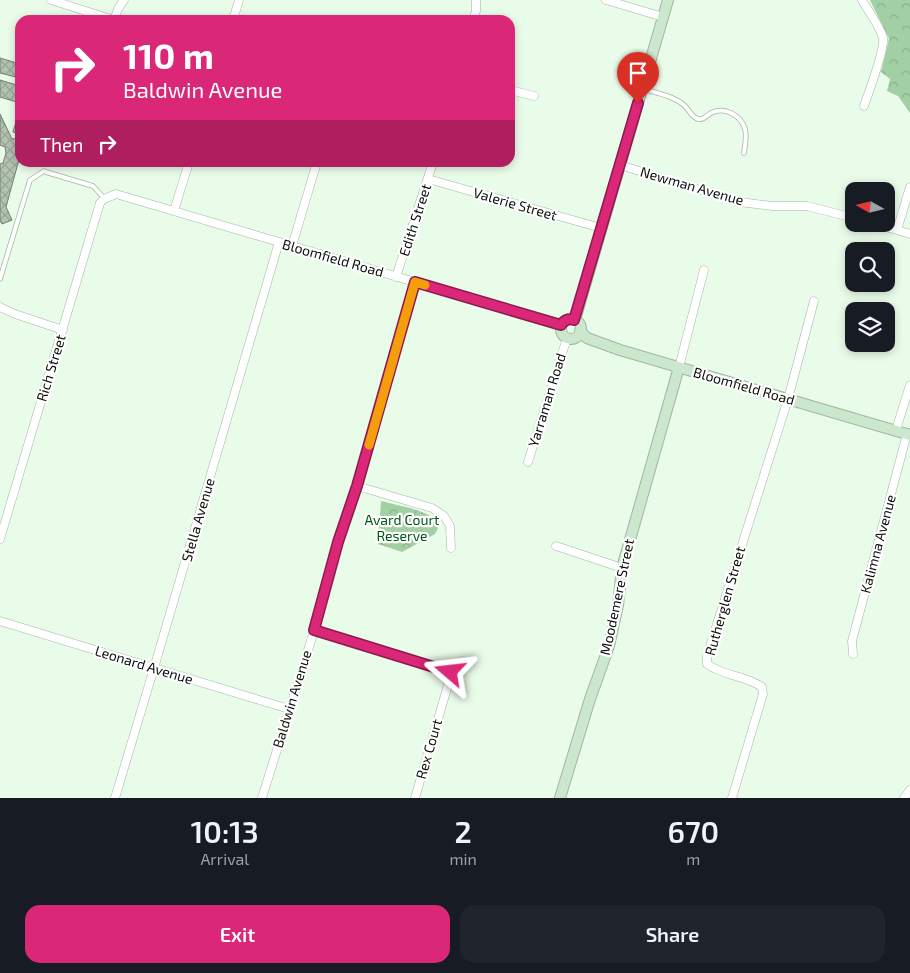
<!DOCTYPE html>
<style>
body{margin:0;font-family:"Exo 2",sans-serif;background:#20242c;color:#f1f3f6;height:100vh;display:flex;flex-direction:column;font-size:19px;white-space:nowrap}
*{box-sizing:border-box;margin:0}
p{font-size:16px;color:#9ea1a6}
.icon{flex:none;width:28px;height:28px;fill:none;stroke:currentColor;stroke-width:2;stroke-linecap:round;stroke-linejoin:round}
.map{position:relative;height:798px;overflow:hidden}
.sheet{display:flex;flex-direction:column;background:#171b24;flex:1}
.sheet>*{flex:none}
.guide{position:absolute;left:15px;top:15px;width:500px;height:152px;border-radius:15px;box-shadow:0 2px 8px #0003;background:#db2777;color:#fff;overflow:hidden}
.needle{width:32px;rotate:278deg}
.controls{position:absolute;left:845px;top:182px;display:grid;gap:10px}
.controls a{display:grid;place-items:center;width:50px;height:50px;border-radius:10px;background:#171b24;box-shadow:0 2px 8px #0003;font-size:25px}
.pin{position:absolute;display:grid;place-items:center;width:42px;height:42px;color:#fff;margin:-51px -21px;border-radius:50% 50% 50% 0;rotate:-45deg;box-shadow:0 0 5px #0007}
.pin .icon{rotate:45deg}
.me{position:absolute;width:55px;margin:-28px;rotate:287deg;stroke-linejoin:round;filter:drop-shadow(0 0 4px #0008)}
.turn{display:flex;align-items:center;gap:18px;height:105px;padding:0 25px;font-size:22px}
.turn .icon{width:65px;height:65px;stroke-width:2.5}
.turn b{display:block;font-size:35px;line-height:42px}
.then{display:flex;align-items:center;height:48px;padding:0 25px;background:#0003;gap:10px;font-size:19px}
.eta{display:flex;justify-content:space-evenly;align-items:center;height:85px;text-align:center}
.eta b{font-size:30px;font-weight:600;line-height:35px}
.action{display:flex;gap:10px;margin-top:auto;padding:10px 25px}
.action a{flex:1;height:58px;border-radius:15px;background:#db2777;color:#fff;font-size:20px;font-weight:600;line-height:58px;text-align:center}
.action a+a{background:#20242c;color:#f1f3f6}
.map>svg:first-child{display:block}
</style>
<div class="map">
<svg width="910" height="798" viewBox="0 0 910 798">
<defs>
<pattern id="park-crowns" width="20" height="18" patternUnits="userSpaceOnUse" patternTransform="scale(1.25)"><rect width="20" height="18" fill="#a2d0a4"/><path d="M2 6a3 3 0 1 1 6 0M12 15a3 3 0 1 1 6 0" fill="none" stroke="#8ab18c"/></pattern>
<pattern id="building-cross-hatch" width="8" height="8" patternUnits="userSpaceOnUse" patternTransform="scale(1.25)"><rect width="8" height="8" fill="#b2c3b2"/><path d="M0 0l8 8M0 8l8-8" fill="none" stroke="#98a698"/></pattern>
</defs>
<rect width="100%" height="100%" fill="#e9fbe9"/>
<path fill="url(#park-crowns)" d="M870 0H910V113L898 96 887 91 890 79 881 72 889 39Z
M381 501C398 506 426 509 438 522V528L435 534 402 552 378 544Z"/>
<path fill="url(#building-cross-hatch)" stroke="#6f8070" d="M0 58 20 64V78L0 73Z
M0 80 20 86V103L0 97Z
M20 108V134L13 132Z
M0 114 12 139 20 138V135V156L6 207 12 220 2 224 0 221V164L3 163 6 153 5 147 0 145Z"/>
<g fill="none" stroke-linecap="round" stroke-linejoin="round">
<defs>
<path id="lane" d="M644 89C657 93 673 96 684 105 689 109 691 117 698 119 704 121 706 115 711 113 724 106 741 115 745 129 747 137 745 145 744 153
M0 279 30 180 44 171 46 172 93 186 104 198"/>
<path id="street" d="M51 0 114 20
M606 0 663 17
M862 0C868 11 880 26 883 38 885 49 869 92 864 106
M114 20 118 9 124 0
M233 20 239 0
M473 20 476 11V0
M510 90 534 96
M620 165 739 202 773 206H807L854 218
M428 179 601 228
M174 211 189 162
M874 224 897 230 910 187
M897 230 910 234
M292 246 317 162
M396 277 433 162
M0 307 15 314 63 330
M679 367 704 270
M896 430 910 385
M528 462 567 338
M357 486 432 508 444 516 450 526 451 548
M0 539 100 203 104 199 116 194 561 325
M556 546 622 568
M0 621 289 709
M314 631 450 672 448 685 415 798
M853 654 852 641 907 434
M450 672 462 661
M115 798 154 668 279 242
M262 798 314 631 338 542 357 486 415 282
M732 798 763 694 762 687C745 675 723 676 707 664V656L788 399 814 301
M904 798 910 790"/>
<path id="secondary" d="M561 329a10 10 0 1 1 20 0a10 10 0 1 1-20 0Z
M575 320 668 0
M580 331 587 338 620 350 910 435
M560 798 590 699 609 646 618 605 622 568 679 367"/>
</defs>
<use href="#lane" stroke="#a4b5a4" stroke-width="5.5"/>
<use href="#street" stroke="#a4b5a4" stroke-width="9"/>
<use href="#secondary" stroke="#a4b5a4" stroke-width="12"/>
<use href="#lane" stroke="#fff" stroke-width="4"/>
<use href="#street" stroke="#fff" stroke-width="8"/>
<use href="#secondary" stroke="#cbe8ce" stroke-width="10"/>
</g>
<g fill="none" stroke-linecap="round" stroke-linejoin="round">
<defs>
<path id="route" d="M450 672 314 630 338 542 357 486 415 282 561 325C564 320 569 318 574 320L638 103"/>
</defs>
<use href="#route" stroke="#8e194d" stroke-width="12"/>
<use href="#route" stroke="#db2777" stroke-width="9"/>
<path stroke="#f59e0b" stroke-width="9" d="M369 445 415 282 425 285"/>
</g>
<g text-anchor="middle" stroke-width="4.5" stroke-linejoin="round" paint-order="stroke">
<g font-size="14" fill="#090f09" stroke="#fff">
<text transform="translate(692 186) rotate(16)" y="5">Newman Avenue</text>
<text transform="translate(515 204) rotate(16)" y="5">Valerie Street</text>
<text transform="translate(415 220) rotate(-72)" y="5">Edith Street</text>
<text transform="translate(333 258) rotate(16)" y="5">Bloomfield Road</text>
<text transform="translate(51 368) rotate(-73)" y="5">Rich Street</text>
<text transform="translate(744 386) rotate(16)" y="5">Bloomfield Road</text>
<text transform="translate(547 400) rotate(-73)" y="5">Yarraman Road</text>
<text transform="translate(198 520) rotate(-74)" y="5">Stella Avenue</text>
<text transform="translate(878 544) rotate(-75)" y="5">Kalimna Avenue</text>
<text transform="translate(617 597) rotate(-78)" y="5">Moodemere Street</text>
<text transform="translate(725 601) rotate(-74)" y="5">Rutherglen Street</text>
<text transform="translate(144 665) rotate(17)" y="5">Leonard Avenue</text>
<text transform="translate(292 699) rotate(-73)" y="5">Baldwin Avenue</text>
<text transform="translate(429 749) rotate(-74)" y="5">Rex Court</text>
</g>
<g font-size="14" fill="#005515" stroke="#fff">
<text x="402" y="525">Avard Court<tspan x="402" dy="16">Reserve</tspan></text>
</g>
</g>
</svg>
<div class="controls">
<a><svg class="needle" viewBox="-14 -14 28 28"><path d="M0-13l5 13h-10z" fill="#e53935"/><path d="M0 13l5-13h-10z" fill="#9ea1a6"/></svg></a>
<a><svg class="icon" aria-label="search" viewBox="0 0 24 24"><circle cx="10" cy="10" r="6"/><path d="M15 15l6 6"/></svg></a>
<a><svg class="icon" aria-label="layers" viewBox="0 0 24 24"><path d="M12 4l9 5-9 5-9-5zM3 14l9 5 9-5"/></svg></a>
</div>
<div class="pin" style="left:638px;top:103px;background:#d93025"><svg class="icon" aria-label="arrive" viewBox="0 0 24 24"><path d="M6 21V4h12l-3 4 3 4H6"/></svg></div>
<svg class="me" style="left:450px;top:672px" viewBox="-20 -20 40 40"><path d="M0-17L14 15 0 8-14 15z" fill="#db2777" stroke="#fff" stroke-width="4"/></svg>
<div class="guide">
<div class="turn"><svg class="icon" aria-label="right" viewBox="0 0 24 24"><path d="M7 20v-9h11M14 6l5 5-5 5"/></svg><div><b>110 m</b>Baldwin Avenue</div></div>
<div class="then">Then<svg class="icon" aria-label="right" viewBox="0 0 24 24"><path d="M7 20v-9h11M14 6l5 5-5 5"/></svg></div>
</div>
</div>
<section class="sheet">
<div class="eta">
<div><b>10:13</b><p>Arrival</p></div>
<div><b>2</b><p>min</p></div>
<div><b>670</b><p>m</p></div>
</div>
<div class="action"><a>Exit</a><a>Share</a></div>
</section>
